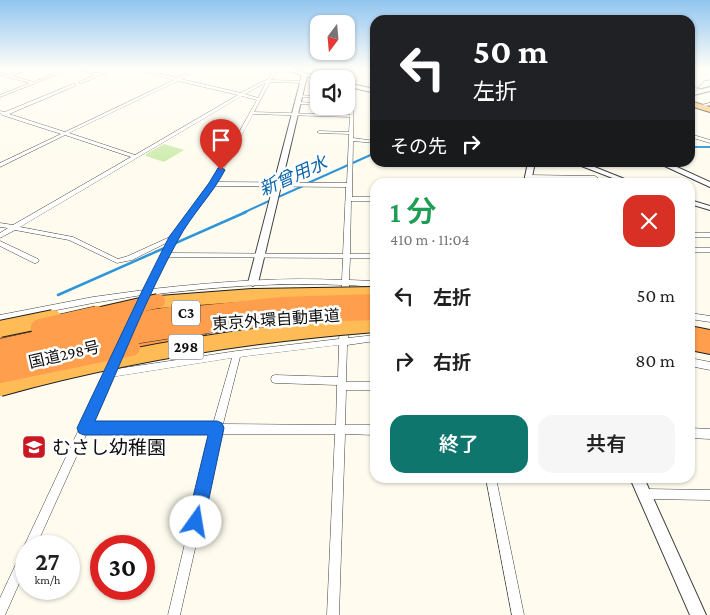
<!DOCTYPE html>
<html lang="ja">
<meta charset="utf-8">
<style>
body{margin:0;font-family:"Crimson Pro","Noto Sans JP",serif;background:#f6f6f6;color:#222;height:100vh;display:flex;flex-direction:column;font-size:19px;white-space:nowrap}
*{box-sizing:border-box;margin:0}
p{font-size:16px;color:#767676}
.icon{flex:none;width:28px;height:28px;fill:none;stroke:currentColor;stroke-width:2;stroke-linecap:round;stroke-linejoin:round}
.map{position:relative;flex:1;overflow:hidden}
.panel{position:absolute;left:370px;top:178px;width:325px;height:305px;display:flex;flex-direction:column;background:#fff;border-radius:15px;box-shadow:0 1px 4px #0004}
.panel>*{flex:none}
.banner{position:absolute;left:370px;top:15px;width:325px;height:152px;border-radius:15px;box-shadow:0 1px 4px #0004;background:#202124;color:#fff;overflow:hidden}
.needle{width:32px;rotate:196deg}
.controls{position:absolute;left:310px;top:15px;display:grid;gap:10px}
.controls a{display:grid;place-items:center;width:45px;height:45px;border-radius:10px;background:#fff;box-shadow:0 1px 4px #0004;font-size:25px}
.speed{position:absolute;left:15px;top:535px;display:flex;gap:10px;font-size:25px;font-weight:700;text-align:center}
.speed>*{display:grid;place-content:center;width:65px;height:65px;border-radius:50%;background:#fff;box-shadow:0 1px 4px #0004;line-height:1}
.speed small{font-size:12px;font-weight:400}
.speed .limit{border:8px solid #d22;background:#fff;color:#111}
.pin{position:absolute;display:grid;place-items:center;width:42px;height:42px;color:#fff;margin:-51px -21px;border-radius:50% 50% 50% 0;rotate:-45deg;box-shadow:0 0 5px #0007}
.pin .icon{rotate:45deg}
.me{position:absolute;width:55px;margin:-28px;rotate:13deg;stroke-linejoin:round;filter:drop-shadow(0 0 4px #0008)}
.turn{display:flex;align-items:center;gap:18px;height:105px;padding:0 20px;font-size:22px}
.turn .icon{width:65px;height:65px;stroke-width:2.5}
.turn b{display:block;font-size:35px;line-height:42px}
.then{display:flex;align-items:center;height:48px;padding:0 20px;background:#0003;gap:10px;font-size:19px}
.round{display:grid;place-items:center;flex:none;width:52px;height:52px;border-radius:15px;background:#f6f6f6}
.head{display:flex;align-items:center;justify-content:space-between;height:85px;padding:0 20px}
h1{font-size:30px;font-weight:600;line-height:38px;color:#1e9e55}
.primary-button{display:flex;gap:10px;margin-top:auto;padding:10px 20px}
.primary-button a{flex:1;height:58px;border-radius:15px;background:#0f766e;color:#fff;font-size:20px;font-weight:600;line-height:58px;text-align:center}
.primary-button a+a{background:#f6f6f6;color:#222}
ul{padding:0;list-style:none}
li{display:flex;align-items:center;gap:15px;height:65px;padding:0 20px}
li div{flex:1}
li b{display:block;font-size:19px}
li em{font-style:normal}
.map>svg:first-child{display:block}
</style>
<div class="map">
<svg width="710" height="615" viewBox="0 0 710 615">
<rect width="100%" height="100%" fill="#fffcef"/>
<path fill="#d2edb4" d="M164 144 184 150 164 162 146 156V154Z"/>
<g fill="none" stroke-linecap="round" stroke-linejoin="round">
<path stroke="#2f95d9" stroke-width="1" d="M690 91 699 87 704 81 710 80"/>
<path stroke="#2f95d9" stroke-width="2" d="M690 147H710
M308 183 375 153
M276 198 303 186
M243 213 271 200"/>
<path stroke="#2f95d9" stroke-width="2.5" d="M58 295 246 212"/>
<defs>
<path id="minor" d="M23 69H29L12 76 34 82 65 69H71L0 97V95L30 83 0 75V73L8 75Z
M76 69C83 69 90 73 97 73 103 74 108 69 114 69L80 84 79 82 95 75Z
M133 69H141L177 78 195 69H200L181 79 241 93 261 82 267 80 275 69H278L271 80 303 81 305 82 303 83 270 82 254 112 350 115 351 86 349 85 365 69H369L354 84 353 138 375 141V143L353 141 352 197H375V201H351L350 254H375V258H350L349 280 375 281V287L349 285V296L345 299 341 296 342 285C278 282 213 287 149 295L143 308H137L136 306 142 295 93 303 0 321V315L93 297 144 290 168 242 132 260 117 263 69 240 15 230 0 238V233L8 228 0 227V223L13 225 131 157 65 135 0 167V163L61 134 2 115 0 113V111L5 112 73 84H75V86L9 114 65 132 174 80ZM178 81 238 95 135 155 69 133ZM266 83 258 98 245 94 263 84ZM242 96 257 100 210 184 172 236 128 256 118 259 73 237 20 227ZM253 114 350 117 349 132 319 131 317 132 319 133 349 134 347 183 217 182ZM215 186 346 187 343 254 170 253 177 238ZM167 257 343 258 342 280C279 277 215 282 152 289Z
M690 86 701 90 702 91 700 92 690 88Z
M318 92H319V96L316 98 299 97 297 96 299 95 315 96Z
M298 102 319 103V105L297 104 296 103Z
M710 103V105L700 107 698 106Z
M690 134 710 140V143L690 137Z
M527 175 595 176 598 178 595 180 525 178V176Z
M690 233H710V237H690Z
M0 241 38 259 39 261 36 263H34L0 246Z
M690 248H710V252H690Z
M690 313 710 316V322L690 319Z
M344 322 347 323 348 325V338L375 335V341L347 345 346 382H375V390H346L345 425H375V435L345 434 339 615H327L335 434H221L180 615H168L211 433H87L36 546H26V568L5 615H0V598L22 551 26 549 24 546 26 542 112 359 115 358 118 359 119 362 116 369 237 351 339 339 341 323ZM339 345 338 377 275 375 272 376 271 379 272 382 275 383 337 385 336 425 223 424 240 357ZM232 358 213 424 91 423 112 377Z
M690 358 710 362V370L690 366Z
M690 428 710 429V439L690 438Z
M486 478H496L524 615H512Z
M645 489 710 490V500L645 499 641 498 640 494 641 490Z"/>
<path id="tertiary" d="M283 69H293L325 79H319L307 76 258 283 253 286 248 283 302 75Z
M346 83 375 89V93L346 86Z
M710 87V91L690 96V92Z
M528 162H535L531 182H524Z
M571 162H582L632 182H623Z
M656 162H666L710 182V187Z
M690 200 710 206V210L690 204Z
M630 478H644L706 615H690Z"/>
<path id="trunk" d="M690 101 710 107V112L690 106Z"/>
<path id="motorway" d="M40 322 46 324 48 328 46 332 0 345V331Z
M690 326 710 330V354L690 350Z
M199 331 205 333 207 338 205 343 199 345 131 354 125 352 123 347 125 342 131 340Z"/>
</defs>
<use href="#minor" stroke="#414141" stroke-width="1"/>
<use href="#tertiary" stroke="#414141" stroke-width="2"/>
<use href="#trunk" stroke="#1f1f1f" stroke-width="2"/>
<use href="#motorway" stroke="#1f1f1f" stroke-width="2"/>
<use href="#minor" fill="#fff" fill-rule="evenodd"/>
<use href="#tertiary" fill="#fff" fill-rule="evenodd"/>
<use href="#trunk" fill="#ffbb56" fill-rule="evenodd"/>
<use href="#motorway" fill="#ff9e4d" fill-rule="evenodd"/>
<defs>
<path id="trunk-bridge-far1" d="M146 303 252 295 375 293"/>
<path id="trunk-bridge" d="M0 329 53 318
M0 388C123 354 248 334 375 324"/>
<path id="motorway-bridge-far1" d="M92 316 158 301
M169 316 281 304 375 301
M285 316 375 313"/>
<path id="motorway-bridge" d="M40 328 97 315
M0 348 93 328 177 315
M0 362C102 338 204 321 308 315
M0 374 131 347"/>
</defs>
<use href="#trunk-bridge-far1" stroke="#1f1f1f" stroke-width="14" stroke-linecap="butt"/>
<use href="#trunk-bridge" stroke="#1f1f1f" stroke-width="18" stroke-linecap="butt"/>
<use href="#motorway-bridge-far1" stroke="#1f1f1f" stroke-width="16" stroke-linecap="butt"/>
<use href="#motorway-bridge" stroke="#1f1f1f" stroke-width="19" stroke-linecap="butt"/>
<use href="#trunk-bridge-far1" stroke="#ffbb56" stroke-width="12"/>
<use href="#trunk-bridge" stroke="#ffbb56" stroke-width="16"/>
<use href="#motorway-bridge-far1" stroke="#ff9e4d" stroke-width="14"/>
<use href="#motorway-bridge" stroke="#ff9e4d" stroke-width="18"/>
</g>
<linearGradient id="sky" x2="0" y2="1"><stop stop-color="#91c5f0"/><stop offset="0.44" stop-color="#fffef8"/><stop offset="1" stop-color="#fffef8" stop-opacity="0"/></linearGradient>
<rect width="710" height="156" fill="url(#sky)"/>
<path fill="#1a73e8" stroke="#114b97" d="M221 167 225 170C212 195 191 215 178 240 146 298 122 361 95 421H217L222 423 224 428 204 522 201 527 196 530 190 527 187 522 208 435H84L79 433 77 428 142 291 169 237 209 183 218 168Z"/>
<defs>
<symbol id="school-square" viewBox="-11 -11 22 22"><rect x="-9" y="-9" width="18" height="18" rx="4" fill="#ca1922" stroke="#fff"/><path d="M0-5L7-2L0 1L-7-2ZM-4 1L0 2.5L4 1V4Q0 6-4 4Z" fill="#fff"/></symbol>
</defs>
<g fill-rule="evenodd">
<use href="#school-square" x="20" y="433" width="28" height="28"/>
</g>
<g text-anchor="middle" stroke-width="5" stroke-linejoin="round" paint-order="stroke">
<g fill="#fff" stroke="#565656" stroke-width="1">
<rect x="172" y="300.5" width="28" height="25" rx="4"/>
<rect x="168.5" y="334.5" width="35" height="25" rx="4"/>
</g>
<g font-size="15" font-weight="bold" fill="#0e0e0e">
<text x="186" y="318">C3</text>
<text x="186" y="352">298</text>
</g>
<g font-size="16" fill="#0e0e0e" stroke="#fff">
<text transform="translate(276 319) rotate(-4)" y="6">東京外環自動車道</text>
<text transform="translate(64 354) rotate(-13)" y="6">国道298号</text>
</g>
<g font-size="18" font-style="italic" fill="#0c66ab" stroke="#fff">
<text transform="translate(293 176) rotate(-24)" y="6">新曾用水</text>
</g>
<g font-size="19" fill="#0e0e0e" stroke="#fff" text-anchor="start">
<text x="52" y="454">むさし幼稚園</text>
</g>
</g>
</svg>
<div class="controls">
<a><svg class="needle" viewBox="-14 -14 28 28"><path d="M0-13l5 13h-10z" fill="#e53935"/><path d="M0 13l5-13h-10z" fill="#767676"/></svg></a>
<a><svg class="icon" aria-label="sound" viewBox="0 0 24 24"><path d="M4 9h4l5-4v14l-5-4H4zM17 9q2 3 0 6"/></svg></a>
</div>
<div class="speed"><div>27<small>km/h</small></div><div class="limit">30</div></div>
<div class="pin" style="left:221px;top:170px;background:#d93025"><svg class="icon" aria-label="arrive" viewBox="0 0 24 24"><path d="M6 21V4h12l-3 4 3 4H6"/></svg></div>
<svg class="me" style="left:196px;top:522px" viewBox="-20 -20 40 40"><circle r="19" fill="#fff"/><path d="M0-13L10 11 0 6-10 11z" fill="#1a73e8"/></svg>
<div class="banner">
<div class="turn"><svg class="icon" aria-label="left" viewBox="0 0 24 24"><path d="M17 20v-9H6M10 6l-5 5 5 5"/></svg><div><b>50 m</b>左折</div></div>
<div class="then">その先<svg class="icon" aria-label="right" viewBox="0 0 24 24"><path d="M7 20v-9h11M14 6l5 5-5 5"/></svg></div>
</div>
<section class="panel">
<div class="head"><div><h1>1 分</h1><p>410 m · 11:04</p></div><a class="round" style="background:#d93025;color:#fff"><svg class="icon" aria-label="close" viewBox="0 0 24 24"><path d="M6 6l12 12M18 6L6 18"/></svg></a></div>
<ul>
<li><svg class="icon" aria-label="left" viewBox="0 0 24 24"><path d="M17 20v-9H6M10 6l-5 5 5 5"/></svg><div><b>左折</b></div><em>50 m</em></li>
<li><svg class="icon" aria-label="right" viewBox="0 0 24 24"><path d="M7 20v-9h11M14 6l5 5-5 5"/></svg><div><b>右折</b></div><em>80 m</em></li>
</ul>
<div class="primary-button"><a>終了</a><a>共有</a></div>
</section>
</div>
